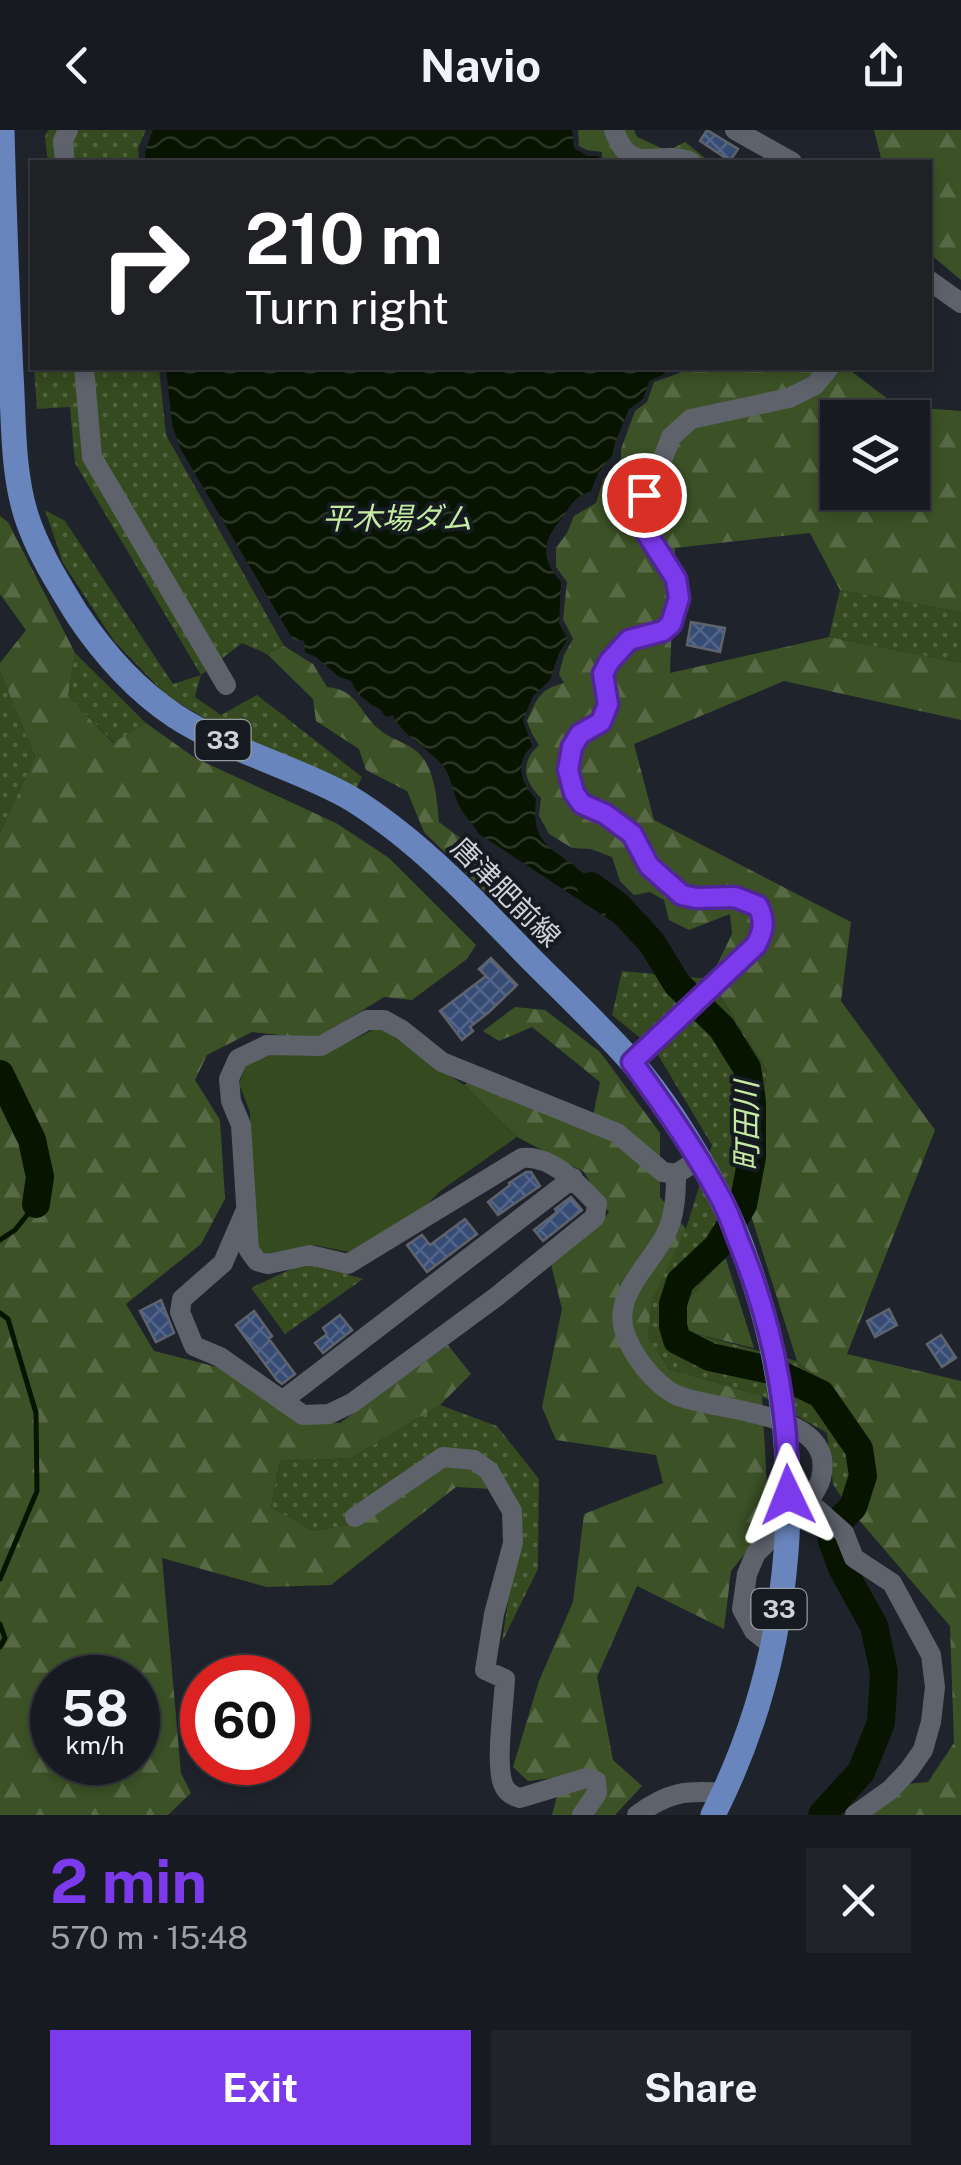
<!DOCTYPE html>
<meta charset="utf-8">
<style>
body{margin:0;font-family:"Public Sans","Noto Sans JP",sans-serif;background:#202329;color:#f1f3f6;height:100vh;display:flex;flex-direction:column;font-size:38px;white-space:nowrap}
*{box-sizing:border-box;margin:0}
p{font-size:32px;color:#9ea1a5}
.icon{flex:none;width:55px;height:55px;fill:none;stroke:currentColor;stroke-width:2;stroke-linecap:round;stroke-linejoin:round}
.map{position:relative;height:1685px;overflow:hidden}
.drawer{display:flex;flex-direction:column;background:#171a20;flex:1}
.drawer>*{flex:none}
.banner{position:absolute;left:30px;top:30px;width:902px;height:210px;border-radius:0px;box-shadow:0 5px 15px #0003,0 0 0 2px #36383e;background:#202124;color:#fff;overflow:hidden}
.tools{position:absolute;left:820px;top:270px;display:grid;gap:20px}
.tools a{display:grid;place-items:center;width:110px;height:110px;border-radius:0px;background:#171a20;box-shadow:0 5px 15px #0003,0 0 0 2px #36383e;font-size:50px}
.speed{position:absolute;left:30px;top:1525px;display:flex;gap:20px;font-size:50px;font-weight:700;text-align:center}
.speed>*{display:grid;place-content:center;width:130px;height:130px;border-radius:50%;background:#171a20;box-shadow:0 5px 15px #0003,0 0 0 2px #36383e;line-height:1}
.speed small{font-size:25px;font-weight:400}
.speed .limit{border:15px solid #d22;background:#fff;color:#111}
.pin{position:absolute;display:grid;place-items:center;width:85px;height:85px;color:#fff;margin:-42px;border:5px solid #fff;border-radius:50%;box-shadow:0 2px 10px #0007}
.me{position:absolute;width:110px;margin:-55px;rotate:358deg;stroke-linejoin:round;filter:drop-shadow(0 0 8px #0008)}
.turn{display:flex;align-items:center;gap:35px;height:210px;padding:0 50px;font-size:45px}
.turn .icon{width:130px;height:130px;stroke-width:2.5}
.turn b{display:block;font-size:70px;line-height:85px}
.round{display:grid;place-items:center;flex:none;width:105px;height:105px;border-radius:0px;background:#202329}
.overview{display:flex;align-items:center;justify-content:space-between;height:170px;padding:0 50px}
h1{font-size:60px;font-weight:700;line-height:75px;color:#7c3aed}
.cta{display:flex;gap:20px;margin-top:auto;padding:20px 50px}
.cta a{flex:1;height:115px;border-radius:0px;background:#7c3aed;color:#fff;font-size:40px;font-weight:700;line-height:115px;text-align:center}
.cta a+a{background:#202329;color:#f1f3f6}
header{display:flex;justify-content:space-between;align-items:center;height:130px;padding:0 50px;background:#171a20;font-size:45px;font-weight:700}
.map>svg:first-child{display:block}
</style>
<header><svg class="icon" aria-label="back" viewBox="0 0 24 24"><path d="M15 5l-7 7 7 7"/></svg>Navio<svg class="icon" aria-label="share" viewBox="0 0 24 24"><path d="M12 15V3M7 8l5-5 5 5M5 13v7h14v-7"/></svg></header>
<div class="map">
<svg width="961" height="1685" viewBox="0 0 961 1685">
<defs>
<pattern id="grass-dots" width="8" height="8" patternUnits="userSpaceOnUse" patternTransform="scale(2.5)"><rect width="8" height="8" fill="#354a1f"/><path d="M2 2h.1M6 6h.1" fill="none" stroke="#51633f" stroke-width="1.8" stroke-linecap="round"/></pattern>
<pattern id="forest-firs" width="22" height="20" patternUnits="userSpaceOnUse" patternTransform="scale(2.5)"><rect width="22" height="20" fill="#3c5226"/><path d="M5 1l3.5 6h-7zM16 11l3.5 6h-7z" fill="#576a45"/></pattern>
<pattern id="water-waves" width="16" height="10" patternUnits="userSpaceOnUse" patternTransform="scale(2.5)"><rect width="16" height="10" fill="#071500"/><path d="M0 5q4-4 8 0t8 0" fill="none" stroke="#2a3624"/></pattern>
<pattern id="building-cross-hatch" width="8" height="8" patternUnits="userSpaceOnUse" patternTransform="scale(2.5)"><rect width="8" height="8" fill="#374c75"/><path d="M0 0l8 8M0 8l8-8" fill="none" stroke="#536588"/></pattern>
</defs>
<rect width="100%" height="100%" fill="#1f232b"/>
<path fill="url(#grass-dots)" d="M48 0H146L138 18 139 32H48L45 7Z
M34 238H159L166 305 284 516 267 524 242 513 201 545 195 567 221 585 257 565 362 647 356 659 216 595 167 566 114 511 63 433 45 380 65 391 173 554 201 545 75 333 70 277 37 279Z
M840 460 961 482V533L829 507Z
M75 523 146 593 114 613 68 566Z
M0 541 35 627 0 703Z
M622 841 710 849 767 940 748 1076 725 1126 685 1174 688 1202 797 1231 824 1252 859 1303 847 1376 833 1354 827 1303 762 1266 669 1239 648 1208 650 1172 686 1099 712 1015 655 920 612 885Z
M306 1132 363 1149 285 1204 251 1158Z
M440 1275 497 1296 539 1349 538 1439 502 1512 518 1405 477 1338 361 1393 313 1401 271 1377 280 1331 351 1328Z"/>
<path fill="url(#forest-firs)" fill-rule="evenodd" d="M578 0H634L637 7 668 21 685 12 710 32H602V22L587 20 579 16Z
M874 0H961V150L930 124V32H882Z
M687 238H847L897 276 961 281V482L840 460 810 403 675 418 670 543 829 507 961 533V590L784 551 634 614 654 690 851 792 841 871 935 1000 847 1224 961 1251V1685H861L877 1657 928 1652 954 1613 950 1496 847 1376 859 1303 824 1252 797 1231 748 1076 767 940 710 849 732 804 730 784 689 800 669 790 664 770 650 762 634 765 620 751 612 727 591 719 572 718 549 704 539 685 541 668C523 650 520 633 539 615L532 604 527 591C537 568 540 559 564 553L559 544 564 525 573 509 563 489 567 452 556 437V418L567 403 574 386 596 373 603 350 621 329V319L635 281 647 272 654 252 677 244ZM838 288H912V362H838Z
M0 386 8 392 75 523 68 566 113 613 146 593 195 628 336 693 389 728 476 815 467 829 412 870 384 867 316 909 252 902 207 925 195 950 220 990 225 1069 201 1114 126 1174 154 1221 221 1238 300 1292 340 1293 448 1215 471 1244 440 1275 351 1328 280 1331 271 1377 313 1401 361 1393 447 1334 478 1338 492 1359 456 1357 331 1455 267 1457 162 1428 181 1643 191 1663 168 1685H0V703L35 627 0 541V533L26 500 0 464ZM52 1548H138V1632H52Z
M284 516 313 534 327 557C358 559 361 586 380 600 394 612 414 613 425 631 436 649 437 672 439 692L463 710 489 736 488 765 424 702 407 661 366 640 359 619 316 591 313 569 267 524Z
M515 877 545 880 600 922 660 1003V1067L686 1099 651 1172 648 1208 669 1239 762 1266 769 1394 731 1441 724 1499 637 1456 597 1547 613 1630 642 1656 615 1685H552L562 1647 528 1651 513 1637 539 1551 573 1472 584 1384 663 1353 656 1325 556 1310 542 1277 562 1179 551 1134 609 1083 584 1042 517 1007 464 955 475 948 590 1000 600 952 532 897 499 911 483 901Z
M725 1126 754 1218 688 1202 685 1174Z"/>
<path fill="#354a1f" d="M379 897 464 955 517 1007 440 1061 426 1076 349 1122 314 1115 268 1124 254 1119 250 982 239 954 248 928 274 920 326 923Z"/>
<path fill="url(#water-waves)" d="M153 0H572L574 18 587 26H599L598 32H146L145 22Z
M166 238H678L649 251 643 269 629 279 615 313 612 326 598 343 591 361C571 370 574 372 562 388 542 411 540 429 561 452L559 494 568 509 559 523 550 550 533 566 523 590 532 616C514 632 521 654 536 669 532 705 542 714 571 733 575 736 578 740 583 743 594 750 586 742 598 746 611 751 619 762 623 775L611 785 619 796 479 704C474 695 466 688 461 679 454 668 453 654 447 642 434 620 403 608 393 585L386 587 380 579 372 575 358 564 351 551 338 546 316 527 305 522 304 510 296 511 292 508 180 318 172 294Z"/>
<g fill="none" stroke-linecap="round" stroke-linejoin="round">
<path stroke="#071500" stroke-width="5" d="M0 1110 15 1100 36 1074
M0 1183 8 1189 36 1283 37 1361 0 1449
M0 1494 5 1508 0 1517"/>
<path stroke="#071500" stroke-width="28" d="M591 756 617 775 652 813 677 854 722 898 747 938 752 972V1027L743 1075 717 1117 680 1152 673 1174V1196L677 1210 710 1227 770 1240 821 1264 859 1319 863 1346 853 1377 836 1394 832 1411 842 1438 874 1496 884 1542 881 1593 861 1642 822 1685
M0 944 32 1010 40 1047 36 1074"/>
</g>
<path fill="url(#building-cross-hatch)" stroke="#5f646c" stroke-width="2.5" d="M707 0 738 19 730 31 700 11Z
M691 492 725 498 720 522 687 515Z
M491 828 517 855 489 882 470 897 473 901 462 910 440 881 486 846 479 839Z
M526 1042H531L540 1056 498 1085 488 1072 510 1055 509 1053Z
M571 1067 582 1080 543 1111 534 1100 557 1082 555 1079Z
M465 1089 477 1104 427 1142 407 1115 422 1105 430 1115Z
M161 1170 174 1203 156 1212 140 1181Z
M889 1179 897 1195 875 1207 867 1191Z
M254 1181 272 1206 269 1209 295 1244 282 1254 277 1250 236 1195Z
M340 1185 352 1200 323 1223 315 1213 327 1204 323 1198Z
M941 1205 956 1228 942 1237 927 1214Z"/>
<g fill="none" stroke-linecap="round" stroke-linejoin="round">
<path stroke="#5e626b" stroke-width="20" d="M614 0C631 49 656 18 691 32
M735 0 792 32
M65 32 63 11 68 0
M930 151 961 173
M84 238 92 327 226 555
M632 932 756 815 762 804 764 788 757 776 735 767 696 768 681 765 649 736 632 705 605 684 583 673 574 663 568 641 573 617 579 604 601 591 608 574 603 544 609 532 629 510 663 501 671 494 675 484 679 468 676 449 644 399 640 381 644 365 657 344 671 307 691 289 789 268 815 255 829 238
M676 1044C676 1065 675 1085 666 1104 651 1134 614 1163 624 1200 631 1224 654 1254 676 1265 715 1282 838 1280 821 1348 819 1357 811 1367 807 1375
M245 1082 223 1133 182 1169 180 1182 194 1216 220 1227 303 1285 329 1284 352 1273 496 1167 595 1087 597 1074C578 1054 552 1025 522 1028L348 1134 310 1125 268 1134 257 1131 249 1120 241 995 231 971 229 949 238 929 267 915 321 916 367 890H384L402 900 442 932 617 1003 663 1042 676 1044 698 1030
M282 1271 573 1048
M355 1387 443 1327 474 1330 489 1341 512 1381 513 1413 494 1484 485 1540 505 1549C504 1574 495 1633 503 1654 506 1662 512 1666 520 1668L586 1648 596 1651 597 1663 582 1685
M773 1516 754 1501 742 1479 747 1444 756 1423 807 1375 817 1379 844 1403 854 1428 892 1453 931 1525 935 1557 931 1592 923 1620 909 1640 890 1660 855 1685
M637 1685C668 1662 686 1660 724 1663"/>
<path stroke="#6985bd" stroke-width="25" d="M2 0C4 81 7 162 11 244 14 290 12 340 26 385 37 420 58 453 77 484 103 523 136 560 175 586 226 619 288 635 341 663 359 672 376 685 392 697 443 736 487 784 532 830 565 863 600 896 631 931 666 971 696 1021 720 1067 734 1094 745 1124 754 1152 811 1326 796 1521 713 1685"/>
</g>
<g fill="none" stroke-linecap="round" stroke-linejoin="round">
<defs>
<path id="route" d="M644 365 640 381 644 399 676 449 679 468 671 494 663 501 629 510 609 532 603 544 608 574 601 592 580 604 572 617 568 640 574 663 582 674 605 684 632 704 649 736 682 765 696 768 735 767 758 776C765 791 764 800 756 815L632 932C664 976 695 1020 720 1067 728 1081 733 1096 738 1110 772 1191 789 1277 788 1365"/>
</defs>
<use href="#route" stroke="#51269a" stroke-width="25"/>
<use href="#route" stroke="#7c3aed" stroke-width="18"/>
</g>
<g text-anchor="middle" stroke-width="8" stroke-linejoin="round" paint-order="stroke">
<g fill="#161a21" stroke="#989ba0" stroke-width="2.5">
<rect x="195.5" y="590" width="55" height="40" rx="8"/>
<rect x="751.5" y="1459" width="55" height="40" rx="8"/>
</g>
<g font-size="25" font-weight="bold" fill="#d0d2d7">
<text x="223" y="619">33</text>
<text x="779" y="1488">33</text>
</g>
<g font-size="28" fill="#d0d2d7" stroke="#161a21">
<text transform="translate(506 762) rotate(45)" y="10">唐津肥前線</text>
</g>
<g font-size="30" font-style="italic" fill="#c5eba2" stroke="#161a21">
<text x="397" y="399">平木場ダム</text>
<text transform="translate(747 996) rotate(-90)" y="10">町田川</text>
</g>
</g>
</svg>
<div class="tools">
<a><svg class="icon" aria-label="layers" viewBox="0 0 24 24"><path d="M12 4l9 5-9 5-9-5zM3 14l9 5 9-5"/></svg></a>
</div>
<div class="speed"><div>58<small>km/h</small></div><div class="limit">60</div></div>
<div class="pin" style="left:644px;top:365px;background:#d93025"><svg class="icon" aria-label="arrive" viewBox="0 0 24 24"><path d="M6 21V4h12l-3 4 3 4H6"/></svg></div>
<svg class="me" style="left:788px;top:1365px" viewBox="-20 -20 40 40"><path d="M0-17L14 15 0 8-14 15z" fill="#7c3aed" stroke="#fff" stroke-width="4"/></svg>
<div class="banner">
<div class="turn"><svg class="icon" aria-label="right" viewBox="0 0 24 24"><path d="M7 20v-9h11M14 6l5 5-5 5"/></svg><div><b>210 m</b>Turn right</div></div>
</div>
</div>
<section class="drawer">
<div class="overview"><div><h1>2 min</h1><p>570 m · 15:48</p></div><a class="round"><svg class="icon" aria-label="close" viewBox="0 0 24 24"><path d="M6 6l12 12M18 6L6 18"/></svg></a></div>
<div class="cta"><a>Exit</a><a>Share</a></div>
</section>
